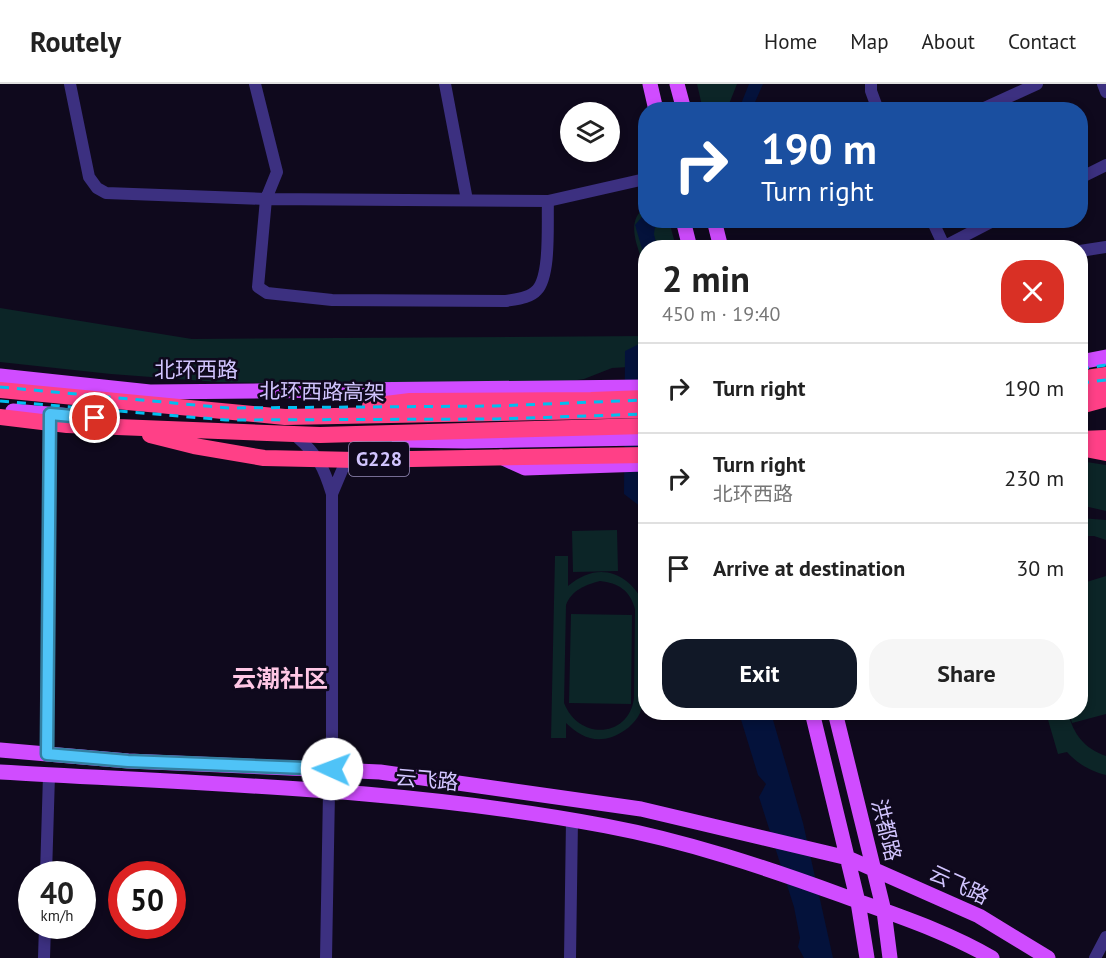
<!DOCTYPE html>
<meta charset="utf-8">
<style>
body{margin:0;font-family:"PT Sans","Noto Sans SC",sans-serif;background:#f6f6f6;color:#222;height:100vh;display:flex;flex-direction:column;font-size:22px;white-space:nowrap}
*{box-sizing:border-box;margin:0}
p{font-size:20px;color:#767676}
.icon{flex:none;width:33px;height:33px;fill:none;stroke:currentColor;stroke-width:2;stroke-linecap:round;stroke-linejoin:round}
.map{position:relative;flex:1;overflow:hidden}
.panel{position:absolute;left:638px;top:156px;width:450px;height:480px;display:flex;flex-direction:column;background:#fff;border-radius:24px;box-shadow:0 3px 9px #0003}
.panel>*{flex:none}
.guide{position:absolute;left:638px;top:18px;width:450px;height:126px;border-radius:24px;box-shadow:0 3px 9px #0003;background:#1a4fa0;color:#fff;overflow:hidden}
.buttons{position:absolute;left:560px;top:18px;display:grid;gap:12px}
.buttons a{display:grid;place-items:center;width:60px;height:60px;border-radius:50%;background:#fff;box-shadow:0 3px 9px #0003;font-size:30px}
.speed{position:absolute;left:18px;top:777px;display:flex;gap:12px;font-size:30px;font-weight:700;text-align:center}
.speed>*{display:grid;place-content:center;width:78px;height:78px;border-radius:50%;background:#fff;box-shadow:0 3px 9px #0003;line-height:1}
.speed small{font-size:15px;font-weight:400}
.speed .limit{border:9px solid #d22;background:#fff;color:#111}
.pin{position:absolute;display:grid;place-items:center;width:51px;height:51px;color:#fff;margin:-26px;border:3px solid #fff;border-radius:50%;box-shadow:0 2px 6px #0007}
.me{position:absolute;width:66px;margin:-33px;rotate:272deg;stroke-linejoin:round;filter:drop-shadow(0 0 4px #0008)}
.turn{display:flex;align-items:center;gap:21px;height:126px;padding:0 24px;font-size:27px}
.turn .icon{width:78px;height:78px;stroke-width:2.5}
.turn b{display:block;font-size:42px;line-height:51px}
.round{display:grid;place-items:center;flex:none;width:63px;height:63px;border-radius:24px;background:#f6f6f6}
.summary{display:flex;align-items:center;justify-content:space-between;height:102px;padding:0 24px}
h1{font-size:36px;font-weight:700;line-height:45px}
.cta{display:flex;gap:12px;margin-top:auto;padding:12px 24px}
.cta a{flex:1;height:69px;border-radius:24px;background:#111827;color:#fff;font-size:24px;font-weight:700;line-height:69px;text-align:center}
.cta a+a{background:#f6f6f6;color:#222}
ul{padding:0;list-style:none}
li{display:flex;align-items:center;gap:18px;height:90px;padding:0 24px;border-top:2px solid #e0e0e0}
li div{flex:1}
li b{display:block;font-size:22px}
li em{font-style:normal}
header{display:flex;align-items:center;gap:36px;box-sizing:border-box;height:84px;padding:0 30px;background:#fff;border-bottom:2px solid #e0e0e0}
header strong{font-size:28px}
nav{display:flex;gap:33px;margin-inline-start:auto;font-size:21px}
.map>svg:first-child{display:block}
</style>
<header>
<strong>Routely</strong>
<nav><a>Home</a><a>Map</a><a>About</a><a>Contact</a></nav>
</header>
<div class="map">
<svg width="1106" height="874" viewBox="0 0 1106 874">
<rect width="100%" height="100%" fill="#0f091d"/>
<path fill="#0c2527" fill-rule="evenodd" d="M697 0H737L727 25 703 26Z
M645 124V136L669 137 676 163 645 164V185C639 166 624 137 645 124Z
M0 224 192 255 645 252V282L612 284 584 295 549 300 385 301 218 298 111 290 0 278Z
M1080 377 1106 381V427L1080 421Z
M1080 434 1106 436V456L1094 452H1080Z
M617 446 618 487 573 488 572 447Z
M555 472H568V502C598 476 629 488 645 521 645 541 647 615 640 629 635 640 623 649 612 653 593 659 580 652 566 639V654H551ZM600 497C618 499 630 506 635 525L634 614C629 654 579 657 564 619L566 521C572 506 585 501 600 497Z
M1106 492V630L1072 639 1069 629 1080 628V500Z
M571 530 632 531 631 620 569 619Z
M1046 629H1068C1074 651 1084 664 1106 672V691C1090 687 1078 680 1067 668L1058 670Z"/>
<path fill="#04123b" d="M749 0H763L752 25H739Z
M645 129V136L665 137 655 143 654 150 657 163 645 164V175L635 141Z
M645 257V426L624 410 625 267Z
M739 629H771L803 739 833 874H804L798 863 800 854 794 823 759 713 766 700 758 691Z"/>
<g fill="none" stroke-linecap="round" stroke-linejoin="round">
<path stroke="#3c3080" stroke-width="12" d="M70 0 89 93 97 104 106 109 266 115 548 117 645 95
M255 0 277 88 266 115 258 203 267 209 332 216 506 217C517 215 530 214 537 206 551 191 547 138 548 117
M445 0 467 116
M871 0V7L878 26
M1103 0 1106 8
M980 26 1037 0
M1080 94 1106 81
M932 136 945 164
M941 164 995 136
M1080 167 1106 163
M297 353C318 371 324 384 332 410L343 384 364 367 390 356
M332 410V685
M47 670 50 332
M46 790 49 691
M44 874 45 842
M326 874 329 708
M570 874 572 736
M1095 874 1106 853"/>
<path stroke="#d04cff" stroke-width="15" d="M650 0 656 26
M677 0 684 26
M683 136 690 164
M714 136 721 164
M1080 278 1106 273
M0 292 150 308 645 303
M13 327 106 335
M399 356 465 357 645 354
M501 373 525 384 645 380
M812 628 858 818 867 874
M835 628 884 827 890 874
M0 666 128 677 380 688 641 725 848 774 979 832 1048 874
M0 688C202 700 407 704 606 742 686 757 764 783 841 811 892 830 944 846 992 874"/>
<path stroke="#ff4087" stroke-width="16" d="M1080 295 1106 291
M0 306 285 333 645 326
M1080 307 1106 304
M370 322 410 317 591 316 645 314
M1080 322 1106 315
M1080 355 1106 354
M1080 364 1106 369"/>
<path stroke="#00bef0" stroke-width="3" stroke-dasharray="9 8" stroke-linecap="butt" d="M1080 285 1106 281
M1080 299 1106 296
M0 303 228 324 495 322 645 316
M0 317 226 336 497 335 645 330"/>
<path stroke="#ff4087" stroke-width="16" d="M0 333 67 341 320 351 645 342
M150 351 194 362 264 374 356 376 645 371"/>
</g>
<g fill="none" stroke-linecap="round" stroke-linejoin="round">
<defs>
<path id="route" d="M95 334 50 330 47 670 128 677 332 685"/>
</defs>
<use href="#route" stroke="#337fa1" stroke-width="15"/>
<use href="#route" stroke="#4fc3f7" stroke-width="10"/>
</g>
<g text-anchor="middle" stroke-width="5" stroke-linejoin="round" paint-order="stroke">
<rect fill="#0f091d" stroke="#988dbb" stroke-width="1.5" x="349" y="358" width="60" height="34" rx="4.5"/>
<g font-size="20" font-weight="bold" fill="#d2c5ff">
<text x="379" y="382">G228</text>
</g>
<g font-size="21" fill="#d2c5ff" stroke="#0f091d">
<text x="196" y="293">北环西路</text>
<text transform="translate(322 308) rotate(1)" y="7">北环西路高架</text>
<text transform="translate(427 696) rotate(5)" y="7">云飞路</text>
<text transform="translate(886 746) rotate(76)" y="7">洪都路</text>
<text transform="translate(959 801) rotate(25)" y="7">云飞路</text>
</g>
<g font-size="24" font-weight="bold" fill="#ffc7e5" stroke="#0f091d">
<text x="280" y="603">云潮社区</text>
</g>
</g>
</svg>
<div class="buttons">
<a><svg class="icon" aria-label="layers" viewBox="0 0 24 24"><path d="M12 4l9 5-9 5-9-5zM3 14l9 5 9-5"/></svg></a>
</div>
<div class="speed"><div>40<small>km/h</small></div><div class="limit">50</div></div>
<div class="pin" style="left:95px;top:334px;background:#d93025"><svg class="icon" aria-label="arrive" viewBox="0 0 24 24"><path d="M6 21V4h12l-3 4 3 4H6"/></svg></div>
<svg class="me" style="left:332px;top:685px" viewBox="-20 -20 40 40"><circle r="19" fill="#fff"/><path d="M0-13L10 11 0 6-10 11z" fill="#4fc3f7"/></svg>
<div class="guide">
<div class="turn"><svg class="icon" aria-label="right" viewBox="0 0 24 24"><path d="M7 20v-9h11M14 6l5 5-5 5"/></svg><div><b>190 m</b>Turn right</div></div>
</div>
<section class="panel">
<div class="summary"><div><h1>2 min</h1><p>450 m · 19:40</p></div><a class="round" style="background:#d93025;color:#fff"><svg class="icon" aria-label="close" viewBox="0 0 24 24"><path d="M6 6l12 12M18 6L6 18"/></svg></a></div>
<ul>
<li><svg class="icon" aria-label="right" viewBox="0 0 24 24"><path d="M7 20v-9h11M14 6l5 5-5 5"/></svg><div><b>Turn right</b></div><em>190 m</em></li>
<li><svg class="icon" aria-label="right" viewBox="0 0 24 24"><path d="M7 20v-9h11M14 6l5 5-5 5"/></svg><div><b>Turn right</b><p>北环西路</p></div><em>230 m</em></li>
<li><svg class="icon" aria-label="arrive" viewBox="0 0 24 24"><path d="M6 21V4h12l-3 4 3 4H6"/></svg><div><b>Arrive at destination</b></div><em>30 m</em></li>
</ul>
<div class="cta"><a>Exit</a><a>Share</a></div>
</section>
</div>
